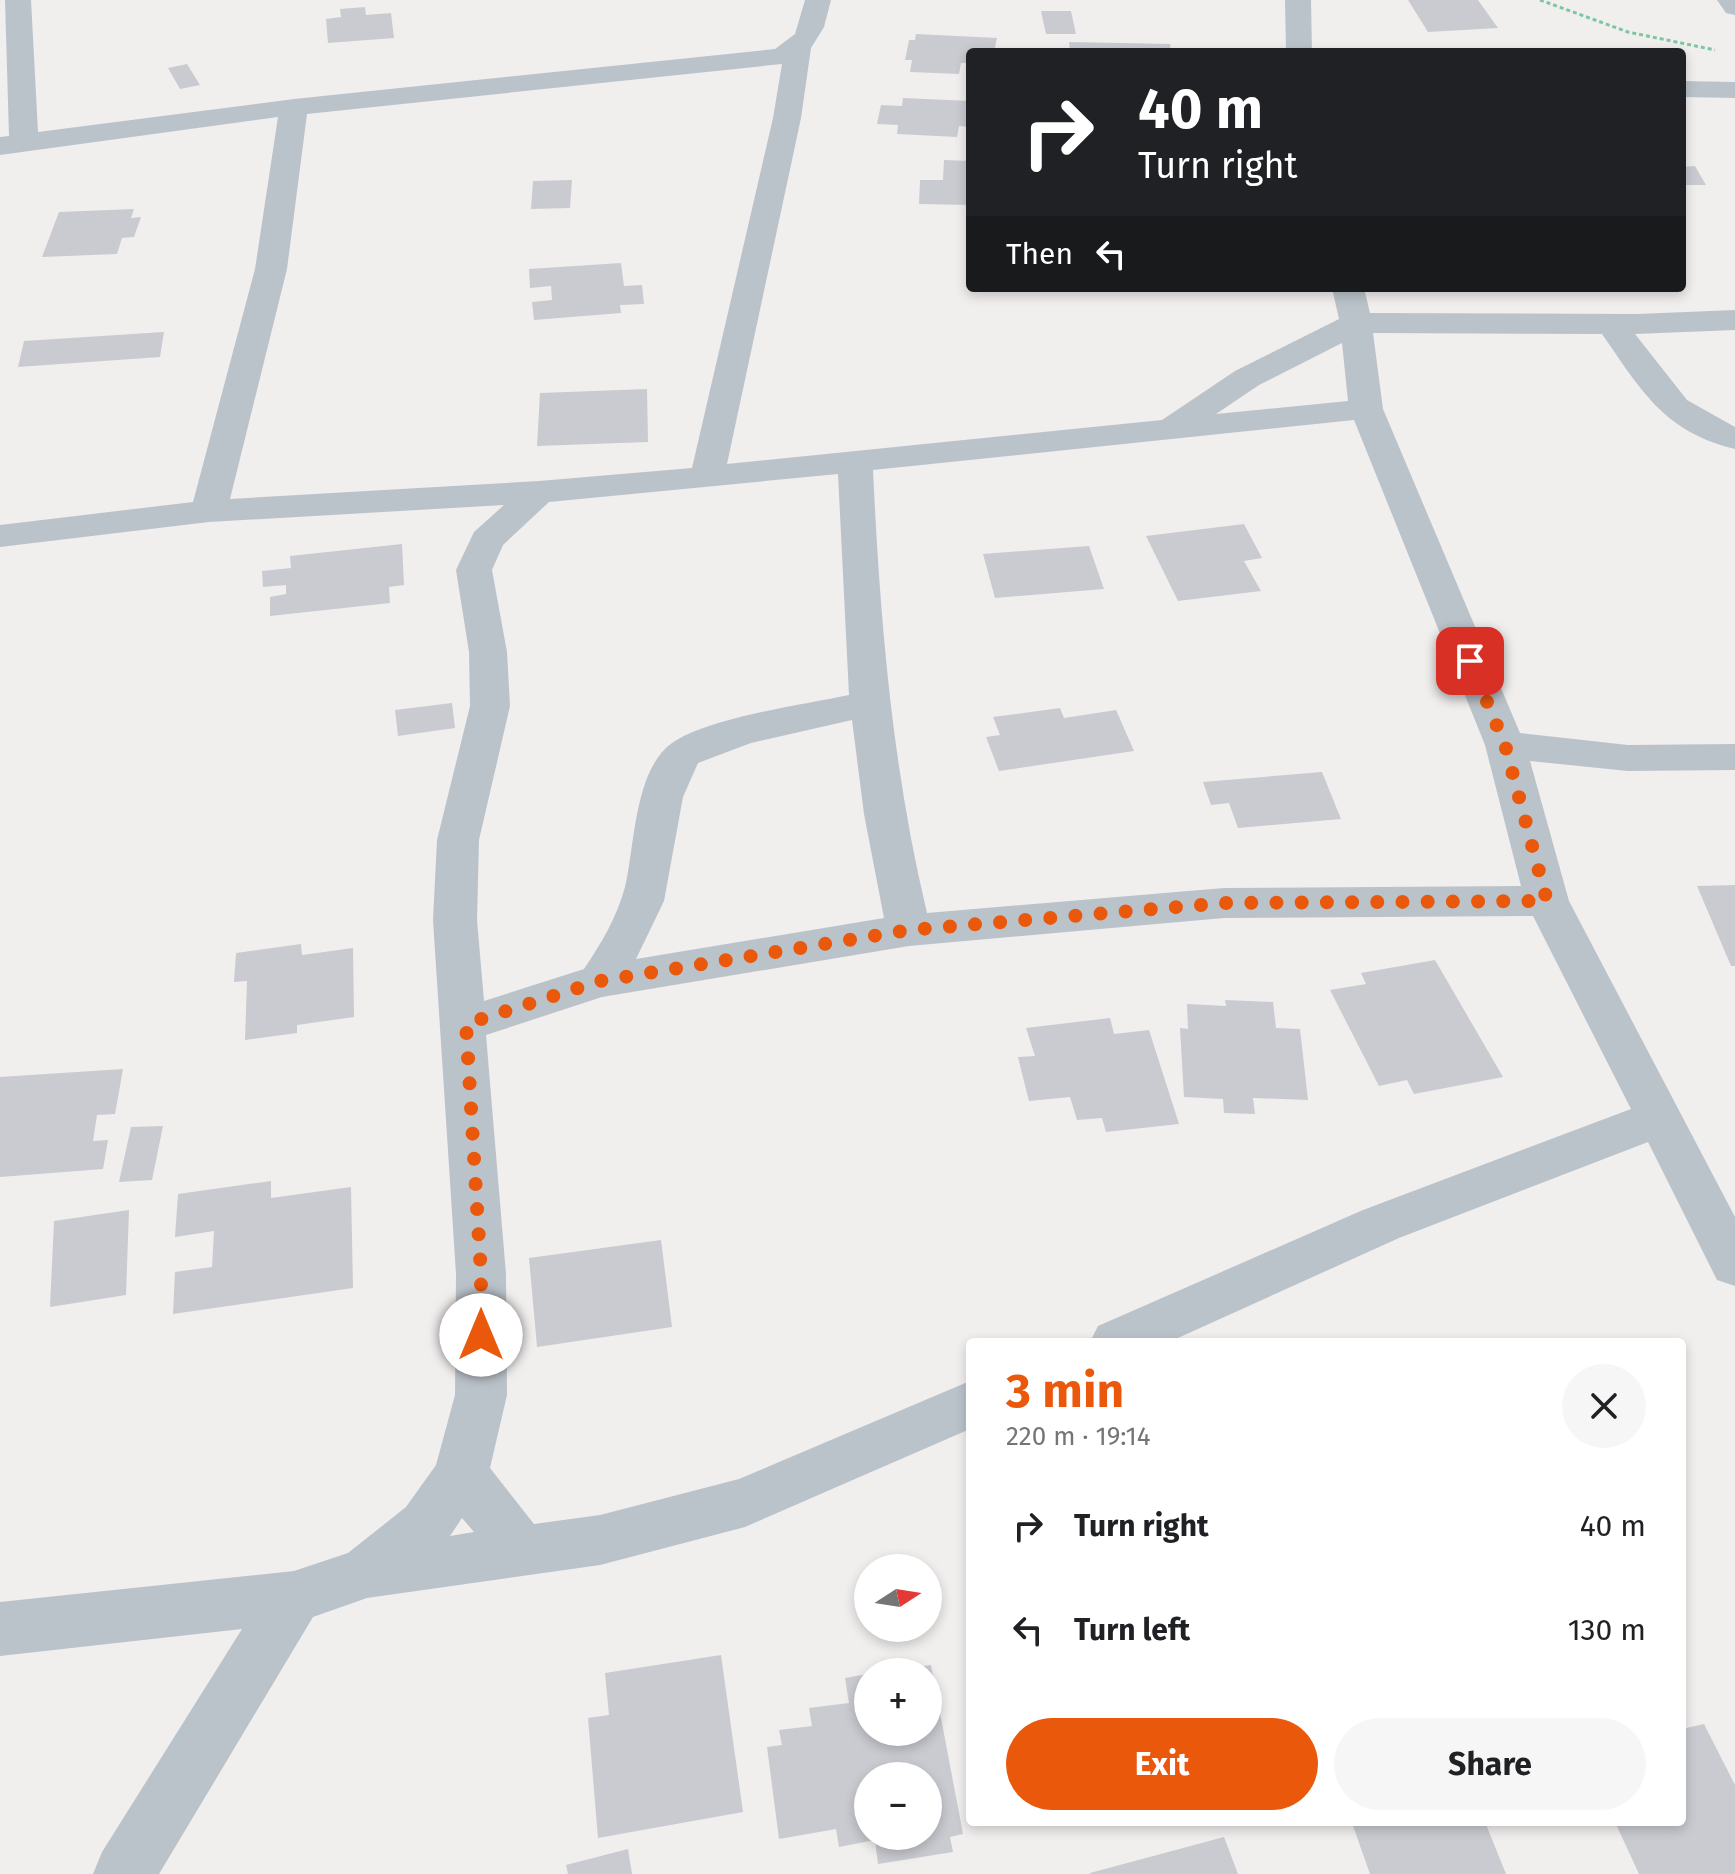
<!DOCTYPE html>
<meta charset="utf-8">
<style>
body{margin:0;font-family:"Fira Sans",sans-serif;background:#f6f6f6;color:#202124;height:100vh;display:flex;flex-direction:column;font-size:30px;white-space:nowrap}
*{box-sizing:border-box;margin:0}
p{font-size:26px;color:#757577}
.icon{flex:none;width:44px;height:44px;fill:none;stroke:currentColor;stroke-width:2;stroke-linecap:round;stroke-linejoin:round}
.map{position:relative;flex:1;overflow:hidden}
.sheet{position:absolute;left:966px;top:1338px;width:720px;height:488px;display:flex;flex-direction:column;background:#fff;border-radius:8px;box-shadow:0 4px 12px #0003}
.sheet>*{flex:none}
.guide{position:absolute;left:966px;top:48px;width:720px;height:244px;border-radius:8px;box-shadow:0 4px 12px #0003;background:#202124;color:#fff;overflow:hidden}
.needle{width:52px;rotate:78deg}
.tools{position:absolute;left:854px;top:1554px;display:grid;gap:16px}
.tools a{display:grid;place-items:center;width:88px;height:88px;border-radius:50%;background:#fff;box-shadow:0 4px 12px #0003;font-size:40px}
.pin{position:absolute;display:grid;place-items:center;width:68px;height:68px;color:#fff;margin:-34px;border-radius:16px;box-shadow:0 4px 12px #0006}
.me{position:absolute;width:88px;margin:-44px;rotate:0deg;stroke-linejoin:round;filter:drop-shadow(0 0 6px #0008)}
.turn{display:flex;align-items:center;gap:28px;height:168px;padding:0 40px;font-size:36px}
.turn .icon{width:104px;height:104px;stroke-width:2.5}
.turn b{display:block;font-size:56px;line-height:68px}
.then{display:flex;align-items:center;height:76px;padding:0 40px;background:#0003;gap:16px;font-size:30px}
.round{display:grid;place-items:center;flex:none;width:84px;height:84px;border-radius:42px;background:#f6f6f6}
.headline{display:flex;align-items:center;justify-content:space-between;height:136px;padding:0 40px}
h1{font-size:48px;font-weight:700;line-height:60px;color:#ea580c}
.button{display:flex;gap:16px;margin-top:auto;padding:16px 40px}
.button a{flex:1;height:92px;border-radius:48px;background:#ea580c;color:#fff;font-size:32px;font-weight:700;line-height:92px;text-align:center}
.button a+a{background:#f6f6f6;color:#202124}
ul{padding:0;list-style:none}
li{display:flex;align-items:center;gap:24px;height:104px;padding:0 40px}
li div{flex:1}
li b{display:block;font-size:30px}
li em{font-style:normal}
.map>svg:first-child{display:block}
</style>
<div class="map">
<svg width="1735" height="1874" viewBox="0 0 1735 1874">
<rect width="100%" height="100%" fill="#f1eeee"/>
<path fill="#c9cbd1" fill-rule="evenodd" d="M1408 0H1478L1498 28 1428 32Z
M365 7 366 15 391 13 394 38 328 43 326 19 341 17 340 9Z
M1041 11H1071L1076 34H1046Z
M916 34 997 38 994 52H970V63H961L959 74 910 72 912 60H905L909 40H915Z
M1069 42 1170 44 1171 52H1070Z
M187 64 200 85 180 89 168 68Z
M903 98 970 101V127L959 126 957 137 897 134 898 125 877 124 881 105 902 106Z
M944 160 970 161V205L919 204 920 180H943Z
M1695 166 1706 185H1682V167Z
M572 180 570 208 531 209 533 181Z
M134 209 131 218 141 217 134 237 122 238 117 254 42 257 59 212Z
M621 263 624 286 642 285 644 304 620 305 621 313 534 320 532 302 552 300 551 286 530 288 529 269Z
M164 332 160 357 18 367 24 341Z
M647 389 648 442 537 446 540 393Z
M1244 524 1262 558 1244 561 1261 591 1178 601 1146 536Z
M402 544 404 585 389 587 390 603 270 616V597L286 594V585L263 587 262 571 291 568 290 556Z
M1089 546 1104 589 995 598 983 554Z
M452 703 455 728 398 736 395 710Z
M1060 708 1064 718 1116 710 1134 751 999 771 986 737 1000 735 993 717Z
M1322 772 1341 819 1238 828 1229 803 1211 805 1203 782Z
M1735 885V966H1731L1697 886Z
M301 944 302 955 353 948 354 1017 297 1025V1033L245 1040 247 981 234 982 236 953Z
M1435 960 1503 1077 1414 1094 1407 1080 1379 1086 1330 990 1366 984 1361 973Z
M1225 1000 1273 1002 1276 1028 1300 1029 1308 1100 1253 1098 1255 1114 1224 1113 1223 1099 1184 1097 1180 1028 1188 1029 1187 1004 1226 1006Z
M1110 1018 1114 1034 1149 1030 1179 1124 1106 1132 1102 1118 1077 1120 1070 1097 1029 1101 1018 1057 1035 1056 1026 1028Z
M123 1069 115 1114 97 1115 93 1141 108 1140 103 1169 0 1177V1077Z
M163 1126 152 1180 119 1182 131 1127Z
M271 1181V1198L351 1187 353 1288 173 1314 175 1272 212 1267 214 1231 175 1237 178 1194Z
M129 1210 126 1295 50 1307 54 1221Z
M661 1240 672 1327 537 1347 529 1258Z
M721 1655 743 1812 598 1838 588 1718 609 1715 605 1673Z
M931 1665 963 1834 950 1837 953 1852 878 1864 875 1840 839 1847 836 1829 779 1839 767 1747 782 1745 779 1730 812 1726 809 1708 849 1703 845 1678 868 1674V1732H928V1672L897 1670ZM868 1776H928V1836H868Z
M1704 1724 1735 1785V1874H1639L1615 1822H1682L1685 1743 1682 1729Z
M1358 1822H1485L1506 1874H1370L1352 1823Z
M1224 1837 1238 1874H1090V1873Z
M628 1849 632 1874H568L566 1865Z"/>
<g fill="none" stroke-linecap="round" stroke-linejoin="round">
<path stroke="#7ac7a1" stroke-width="3" stroke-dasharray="4 3" stroke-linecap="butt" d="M1540 0 1628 32 1715 50"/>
<path fill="#bbc3ca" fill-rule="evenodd" d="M5 0H31L38 132 294 99 775 49 795 34 805 0H831L824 27 811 48 801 118 727 464 1162 420 1235 371 1339 319 1332 288H1364L1370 313 1637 314 1735 310V330L1635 334 1687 400 1735 427V449C1664 432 1641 390 1602 334L1373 333 1383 409 1520 733 1628 745 1735 744V770L1628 771 1530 761 1569 901 1735 1217V1286L1717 1280 1648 1142 1399 1238 1169 1342H1090L1098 1326 1363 1210 1631 1109 1533 916 1224 918 909 946 602 997 486 1035 506 1274 507 1395 490 1468 534 1524 600 1515 739 1479 970 1381V1429L745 1527 600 1565 367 1598 313 1617 159 1874H93L102 1852 242 1629 0 1656V1602L294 1571 348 1553 406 1507 436 1465 455 1395 456 1274 433 920 437 840 470 706 469 652 456 570 474 532 504 505 209 522 0 547V525L193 502 255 269 278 117 0 155V137L9 136ZM782 64 773 118 692 468 539 481 230 499 287 269 307 114ZM1342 343 1348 401 1216 414 1259 385ZM1354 420 1485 745 1521 886 1224 888 927 913C892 767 880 619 873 470ZM838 474 849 695C802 705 710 717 672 743 634 770 635 846 625 887 617 917 601 944 584 969L484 1001 477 920 479 840 510 706 507 652 492 570 503 545 549 502ZM852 720 864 814 884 918 636 959 664 901 683 797 698 763 751 743ZM462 1518 474 1532 450 1536Z
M1285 0H1311L1312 52H1286Z
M1717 0H1735V15L1726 13Z
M1682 81 1735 82V98L1682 97Z"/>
</g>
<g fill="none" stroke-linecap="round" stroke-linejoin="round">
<path stroke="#ea580c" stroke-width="14" stroke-dasharray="0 25.2" d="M481 1335V1274L466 1024 600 981 909 930 1224 903 1547 901 1505 745 1470 661"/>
</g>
</svg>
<div class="tools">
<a><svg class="needle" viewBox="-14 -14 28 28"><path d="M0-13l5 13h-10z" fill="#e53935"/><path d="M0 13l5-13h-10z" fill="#757577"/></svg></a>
<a>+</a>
<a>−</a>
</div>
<div class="pin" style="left:1470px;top:661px;background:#d93025"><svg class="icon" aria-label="arrive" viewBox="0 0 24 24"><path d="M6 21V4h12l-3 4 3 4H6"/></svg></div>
<svg class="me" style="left:481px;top:1335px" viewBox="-20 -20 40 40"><circle r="19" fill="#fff"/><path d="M0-13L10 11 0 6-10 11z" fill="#ea580c"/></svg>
<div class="guide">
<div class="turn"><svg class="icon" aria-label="right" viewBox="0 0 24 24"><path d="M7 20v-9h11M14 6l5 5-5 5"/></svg><div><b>40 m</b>Turn right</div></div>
<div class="then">Then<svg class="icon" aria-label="left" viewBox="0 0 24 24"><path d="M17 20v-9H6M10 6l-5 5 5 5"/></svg></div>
</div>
<section class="sheet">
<div class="headline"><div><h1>3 min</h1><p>220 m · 19:14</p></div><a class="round"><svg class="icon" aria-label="close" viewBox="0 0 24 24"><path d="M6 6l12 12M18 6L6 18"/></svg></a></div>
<ul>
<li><svg class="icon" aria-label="right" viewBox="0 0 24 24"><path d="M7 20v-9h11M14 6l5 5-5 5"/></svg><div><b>Turn right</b></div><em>40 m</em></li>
<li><svg class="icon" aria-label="left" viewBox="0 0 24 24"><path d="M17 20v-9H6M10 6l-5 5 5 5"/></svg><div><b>Turn left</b></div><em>130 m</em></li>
</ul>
<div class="button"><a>Exit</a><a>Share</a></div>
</section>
</div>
